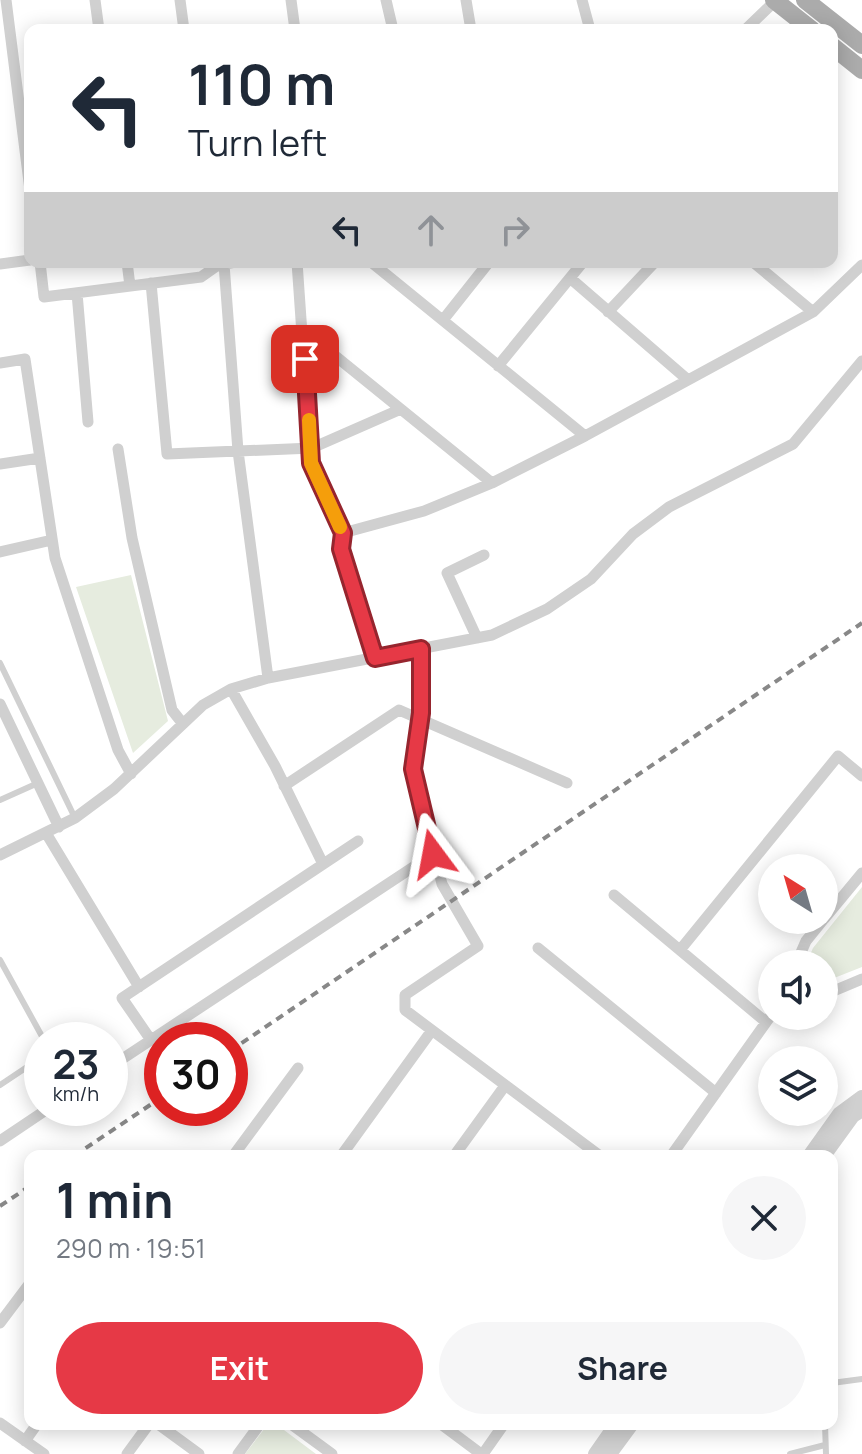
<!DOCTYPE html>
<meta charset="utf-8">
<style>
body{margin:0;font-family:Manrope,sans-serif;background:#f6f6f7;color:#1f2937;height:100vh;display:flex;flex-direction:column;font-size:30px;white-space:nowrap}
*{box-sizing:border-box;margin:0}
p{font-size:26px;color:#747a83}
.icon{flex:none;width:44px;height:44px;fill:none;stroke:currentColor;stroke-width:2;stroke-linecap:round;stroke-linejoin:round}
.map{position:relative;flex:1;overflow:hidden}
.details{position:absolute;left:24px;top:1150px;width:814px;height:280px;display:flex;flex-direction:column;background:#fff;border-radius:16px;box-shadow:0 4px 20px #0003}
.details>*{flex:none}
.hud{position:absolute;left:24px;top:24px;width:814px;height:244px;border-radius:16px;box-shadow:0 4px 20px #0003;background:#fff;color:#1f2937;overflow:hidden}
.needle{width:52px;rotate:323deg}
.controls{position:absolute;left:758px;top:854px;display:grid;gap:16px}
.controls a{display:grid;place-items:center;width:80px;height:80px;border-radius:50%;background:#fff;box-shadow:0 4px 20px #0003;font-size:40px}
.speed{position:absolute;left:24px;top:1022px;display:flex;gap:16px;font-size:40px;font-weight:700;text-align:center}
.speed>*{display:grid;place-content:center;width:104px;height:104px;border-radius:50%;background:#fff;box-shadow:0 4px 20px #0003;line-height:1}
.speed small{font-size:20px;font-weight:400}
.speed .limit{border:12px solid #d22;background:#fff;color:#111}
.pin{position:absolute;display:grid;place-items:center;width:68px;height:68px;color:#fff;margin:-34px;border-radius:16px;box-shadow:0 4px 12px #0006}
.me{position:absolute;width:88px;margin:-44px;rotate:347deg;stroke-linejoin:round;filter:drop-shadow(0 0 6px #0008)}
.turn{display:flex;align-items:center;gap:28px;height:168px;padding:0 32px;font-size:36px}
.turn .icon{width:104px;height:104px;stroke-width:2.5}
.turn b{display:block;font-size:56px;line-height:68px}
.lanes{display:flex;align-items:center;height:76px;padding:0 32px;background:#0003;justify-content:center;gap:40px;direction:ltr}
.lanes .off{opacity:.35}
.round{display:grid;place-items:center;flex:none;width:84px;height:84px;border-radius:42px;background:#f6f6f7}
.summary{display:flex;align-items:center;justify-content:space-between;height:136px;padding:0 32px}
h1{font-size:48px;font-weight:700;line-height:60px}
.action{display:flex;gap:16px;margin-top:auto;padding:16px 32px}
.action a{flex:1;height:92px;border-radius:48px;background:#e63946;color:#fff;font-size:32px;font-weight:700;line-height:92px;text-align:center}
.action a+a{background:#f6f6f7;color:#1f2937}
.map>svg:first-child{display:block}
</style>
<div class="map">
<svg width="862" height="1454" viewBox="0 0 862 1454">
<rect width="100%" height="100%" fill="#fff"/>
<path fill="#e6ecdf" d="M131 575 168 721 133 753 76 587Z
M862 887V967L824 982V964H806L813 948Z
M268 1424H276L316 1454H245Z"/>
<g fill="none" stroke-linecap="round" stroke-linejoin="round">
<path stroke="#d0d0d0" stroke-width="6" d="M0 663 75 818
M0 800 38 783
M0 960 44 1040
M69 1040 81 1032 86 1040
M0 1085 42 1057
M832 1368V1373
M832 1383 862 1379
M825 1424 826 1454
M790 1454 825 1445"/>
<path stroke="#d0d0d0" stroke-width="11" d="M6 0 30 190
M95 0 99 30
M180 0 184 30
M291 0 295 30
M386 0 393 30
M466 0 471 30
M582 0 590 30
M745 30 775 1
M40 262 44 297 201 277 218 265 236 262
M127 262 130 286
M297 262 311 463 343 533
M371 262 585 436
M753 262 813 312
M0 264 30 260
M224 264 238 451 268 678
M570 278 688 380
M151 283 167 454 312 448 401 409
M77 293 88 422
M608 312 655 262
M443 320 489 262
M302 329 492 483
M0 363 25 359 55 558 118 750 131 774
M498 366 583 262
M118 449 132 538 172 710 183 724
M0 464 40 458
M0 552 52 540
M477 638 447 573 484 555
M421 649V713L413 769 442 884 478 946 405 995V1010L600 1156
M375 658 341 549 343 533 424 511 492 483 585 436 813 312 862 265
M231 689 275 766 323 864
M0 704 59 827
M284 786 399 710 567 783
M46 833 139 987
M0 855 75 818 114 789 203 705 231 689 268 678 492 635 547 609 591 579 633 534 669 507 793 444 862 361
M614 895 766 1022
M824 919 862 873
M538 948 716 1093
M680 950 838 756 862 776
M796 964 806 941 823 920
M824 995 862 979
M151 1040 122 998 358 841
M110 1067 433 854
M0 1141 49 1108
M233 1156 298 1068
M341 1156 430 1033
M454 1156 504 1087
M671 1156 772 1014
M0 1323 30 1283
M0 1423 44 1454
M158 1424 199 1454
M291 1424 332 1454
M441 1424 481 1454
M25 1441 37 1424
M127 1454 149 1424
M238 1454 260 1424
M483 1454 504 1424"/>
<path stroke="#d0d0d0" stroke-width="14" d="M809 1156 839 1114 862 1097
M824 1156 853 1116 862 1110
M595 1454 616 1424
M610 1454 632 1424"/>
<path stroke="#ababab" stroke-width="18" d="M774 0 812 30
M805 0 862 45
M832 46 862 70"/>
<path stroke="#888" stroke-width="4" stroke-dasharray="8 6" stroke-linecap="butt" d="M230 1051 862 623
M74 1156 162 1097
M0 1206 30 1186"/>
</g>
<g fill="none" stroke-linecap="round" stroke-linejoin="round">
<defs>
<path id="route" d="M305 359 311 463 343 533 341 549 375 658 421 649V713L413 769 433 854"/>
</defs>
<use href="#route" stroke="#96252e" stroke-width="20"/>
<use href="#route" stroke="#e63946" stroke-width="14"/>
<path stroke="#f59e0b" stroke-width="14" d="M309 420 311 463 340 527"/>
</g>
</svg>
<div class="controls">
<a><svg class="needle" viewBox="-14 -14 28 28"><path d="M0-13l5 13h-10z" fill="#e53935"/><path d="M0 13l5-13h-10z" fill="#747a83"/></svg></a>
<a><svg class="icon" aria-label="sound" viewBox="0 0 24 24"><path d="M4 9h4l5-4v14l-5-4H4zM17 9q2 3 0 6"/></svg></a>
<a><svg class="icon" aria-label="layers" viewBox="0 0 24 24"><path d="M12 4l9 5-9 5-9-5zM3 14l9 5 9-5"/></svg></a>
</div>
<div class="speed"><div>23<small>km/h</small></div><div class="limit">30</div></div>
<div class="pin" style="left:305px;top:359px;background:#d93025"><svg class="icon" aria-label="arrive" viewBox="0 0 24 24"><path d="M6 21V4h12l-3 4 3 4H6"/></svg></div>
<svg class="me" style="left:433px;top:854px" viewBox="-20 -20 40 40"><path d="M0-17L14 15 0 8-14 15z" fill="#e63946" stroke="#fff" stroke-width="4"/></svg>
<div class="hud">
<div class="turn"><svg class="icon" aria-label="left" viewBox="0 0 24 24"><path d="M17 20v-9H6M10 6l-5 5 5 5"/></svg><div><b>110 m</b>Turn left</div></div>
<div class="lanes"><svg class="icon" aria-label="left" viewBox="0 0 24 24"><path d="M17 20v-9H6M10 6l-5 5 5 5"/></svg><svg class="icon off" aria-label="ahead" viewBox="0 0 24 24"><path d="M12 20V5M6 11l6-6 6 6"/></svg><svg class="icon off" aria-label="right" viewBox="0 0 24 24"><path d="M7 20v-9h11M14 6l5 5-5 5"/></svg></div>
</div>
<section class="details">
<div class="summary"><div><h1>1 min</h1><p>290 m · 19:51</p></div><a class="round"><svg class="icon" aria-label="close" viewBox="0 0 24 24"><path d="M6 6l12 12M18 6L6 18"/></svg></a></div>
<div class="action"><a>Exit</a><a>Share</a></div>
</section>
</div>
